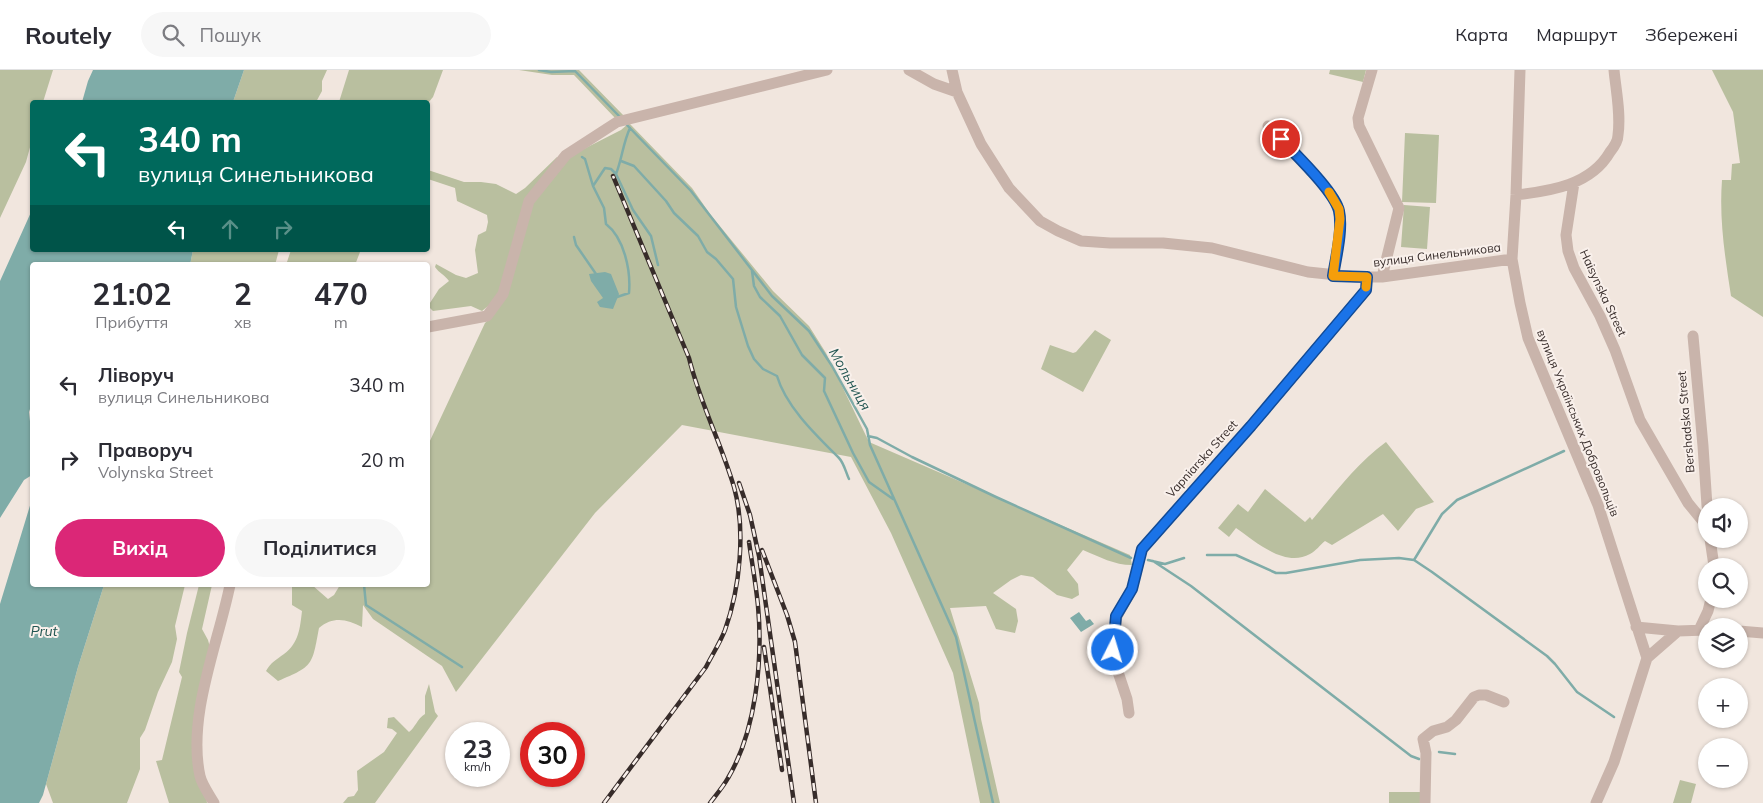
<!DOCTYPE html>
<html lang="uk">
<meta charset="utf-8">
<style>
body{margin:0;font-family:Mulish,sans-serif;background:#f7f7f7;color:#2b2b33;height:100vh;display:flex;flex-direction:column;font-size:19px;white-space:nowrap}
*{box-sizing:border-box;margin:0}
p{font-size:16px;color:#7c7c81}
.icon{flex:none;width:28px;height:28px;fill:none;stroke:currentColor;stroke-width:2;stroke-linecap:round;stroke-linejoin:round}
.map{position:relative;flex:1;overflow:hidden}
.sheet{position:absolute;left:30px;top:192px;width:400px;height:325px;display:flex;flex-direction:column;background:#fff;border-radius:5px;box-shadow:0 1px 4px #0004}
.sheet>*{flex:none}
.guide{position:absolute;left:30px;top:30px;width:400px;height:152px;border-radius:5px;box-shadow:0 1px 4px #0004;background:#00695c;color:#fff;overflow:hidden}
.fabs{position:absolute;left:1698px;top:428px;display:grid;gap:10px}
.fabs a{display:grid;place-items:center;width:50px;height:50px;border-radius:50%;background:#fff;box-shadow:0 1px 4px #0004;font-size:25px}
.speed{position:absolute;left:445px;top:652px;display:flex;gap:10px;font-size:25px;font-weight:700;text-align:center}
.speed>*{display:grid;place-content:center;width:65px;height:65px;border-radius:50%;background:#fff;box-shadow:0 1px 4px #0004;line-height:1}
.speed small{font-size:12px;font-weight:400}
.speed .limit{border:8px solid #d22;background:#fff;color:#111}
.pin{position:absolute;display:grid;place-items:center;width:42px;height:42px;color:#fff;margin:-21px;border:2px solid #fff;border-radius:50%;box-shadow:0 1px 5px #0007}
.me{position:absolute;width:55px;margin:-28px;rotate:5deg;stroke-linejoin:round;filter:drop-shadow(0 0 4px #0008)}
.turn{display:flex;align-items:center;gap:18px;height:105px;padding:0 25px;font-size:22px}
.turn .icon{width:65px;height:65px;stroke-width:2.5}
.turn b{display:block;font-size:35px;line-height:42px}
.lanes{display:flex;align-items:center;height:48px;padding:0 25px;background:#0003;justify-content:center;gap:25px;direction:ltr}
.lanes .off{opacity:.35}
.eta{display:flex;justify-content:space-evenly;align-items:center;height:85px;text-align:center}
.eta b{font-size:30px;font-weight:700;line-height:35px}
.primary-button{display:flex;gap:10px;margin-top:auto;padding:10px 25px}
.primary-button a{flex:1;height:58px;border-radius:30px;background:#db2777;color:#fff;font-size:20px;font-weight:700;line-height:58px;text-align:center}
.primary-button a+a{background:#f7f7f7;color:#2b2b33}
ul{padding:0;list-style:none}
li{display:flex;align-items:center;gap:15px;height:75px;padding:0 25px}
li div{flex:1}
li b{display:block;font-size:19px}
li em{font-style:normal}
header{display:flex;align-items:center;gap:30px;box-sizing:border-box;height:70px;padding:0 25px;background:#fff;border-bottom:1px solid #e1e1e2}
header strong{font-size:24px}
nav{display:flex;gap:28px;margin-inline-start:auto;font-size:18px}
.search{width:350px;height:45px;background:#f7f7f7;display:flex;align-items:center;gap:12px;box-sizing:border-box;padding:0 18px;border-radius:28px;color:#7c7c81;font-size:19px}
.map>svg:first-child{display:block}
</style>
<header>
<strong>Routely</strong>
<div class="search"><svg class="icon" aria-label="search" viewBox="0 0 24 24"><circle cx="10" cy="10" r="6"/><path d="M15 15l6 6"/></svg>Пошук</div>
<nav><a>Карта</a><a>Маршрут</a><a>Збережені</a></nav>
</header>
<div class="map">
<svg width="1763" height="733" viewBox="0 0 1763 733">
<rect width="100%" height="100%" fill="#f1e6de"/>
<path fill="#b9bf9f" d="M0 0H53L43 32H32V70L26 92 0 148Z
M244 0H327L322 11V21L316 32H233Z
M349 0H443L433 27 428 33 339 32Z
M519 0H579L625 47 616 49 574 5H552Z
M1330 0H1366L1363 12 1329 4Z
M1712 0H1763V247L1731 226C1725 187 1719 149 1722 110H1731L1732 94 1740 93 1733 42Z
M629 53 692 118 710 144 773 221 809 256 826 283 869 372 1130 485 1132 495C1114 495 1100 487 1083 480L1067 500 1078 514 1079 525 1072 529 1057 525 1033 507 1021 505 1011 510 993 523 1016 539 1018 551 1015 563 996 559 986 536 950 538 979 633 981 649 1000 733H980L953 603 891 463 851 387 682 355 595 443 456 622 442 596 373 549 363 535 362 557C347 549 333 546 319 558 312 595 314 596 278 611L266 601C271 592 276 590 284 584 299 573 300 558 302 541L292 535V515H312L328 529 334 525 340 515H428V375L485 253 490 248 510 218 482 241 471 236 433 241 428 236 439 219 449 211C445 205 439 203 435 197L436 194 456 205 466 208 478 203 475 180 478 165 486 161 488 152 487 145 457 131 455 118 428 109V100L464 112H481L496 114 516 124 525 118 557 87 556 100 568 87 621 60Z
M1405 63 1439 65 1436 133 1402 132Z
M1404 135 1430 137 1427 179 1401 177Z
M193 180H279L275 195H190Z
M291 180H368L360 182 355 195H286Z
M1095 260 1111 270 1083 322 1041 299 1050 275 1073 283 1076 282Z
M1386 372 1434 432 1416 439 1398 461 1383 444 1332 475 1325 471C1320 475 1316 481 1310 484 1285 498 1256 472 1236 458L1229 467 1218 458 1238 434 1248 442 1265 419 1305 452 1310 447 1312 450C1335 423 1357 393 1386 372Z
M104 515H185L175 556 177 569 172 592 158 622 145 660 140 668V699L127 733H53L46 714 78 597Z
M199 515H212L202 559 208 570 211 581 196 641 207 733H169L156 691 162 690 182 607 179 602 187 563Z
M429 614 435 642 438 646 375 733H343L348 727 354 726 358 720 357 701 384 682 397 663 392 659 387 658 388 648 394 647 409 662C415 658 417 649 425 644V626Z
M1680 710 1696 714 1691 733H1673Z
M1389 722H1420V733H1389Z"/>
<path fill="#7faca8" d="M93 0H244L233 32H82L88 11Z
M32 140V180H193L190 195H32V333L29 342 32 370V405L24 410 0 448V211Z
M605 202 611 204 619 224 613 239 600 237 597 232 603 228 591 211 589 204Z
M32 429V515H104L78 597 43 725 39 733H0V534Z
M1079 542 1086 551 1090 549 1094 554 1081 562 1070 548Z"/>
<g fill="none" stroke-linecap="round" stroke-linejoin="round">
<path stroke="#7faca8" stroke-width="2.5" d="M539 0 551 2 575 1 620 47
M625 53 691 121 772 226 809 261 832 296 867 359 870 375 956 567 993 733
M582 87 585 89 593 116
M621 91 634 96 666 131 674 143 698 166 707 182 716 189 733 209 736 237 748 276 754 289 763 299 777 306C786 337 817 366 839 388 844 393 846 403 849 409
M616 104C622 89 623 73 630 58
M574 167 576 175 596 204
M752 201 754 216 760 227 780 246 802 285 825 308 824 321 853 383 869 412 893 429
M617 227 629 223C631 200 624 168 606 154L604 138 593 116 605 98 611 99 616 104 633 140 651 166 658 195
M868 366 877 368 912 387 996 427 1131 488
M1207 485H1236L1276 503H1286L1360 490 1399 488 1414 490 1432 502 1547 586 1555 594 1577 622 1614 647
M1148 490 1165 494 1184 488
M1414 490 1442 444 1457 430 1564 381
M1153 491 1191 516 1411 686 1419 689
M364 515 366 535 462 597
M1439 682 1455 684"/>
<path stroke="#c9b4ab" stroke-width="11" d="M909 0 934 14 957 22
M952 0 957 22 981 74 1009 118 1040 151 1058 161 1081 171 1110 173H1163L1212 178 1308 202 1356 207H1382L1512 189
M1372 0 1358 48 1359 56 1399 138 1382 207
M1520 0 1516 125 1512 189 1520 233 1528 268 1598 435 1647 588 1614 692 1596 733
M1268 56C1284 73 1334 120 1339 141 1343 159 1336 187 1333 206
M1574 113 1566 165 1568 181 1574 198 1600 246 1615 280 1640 350 1688 433 1706 455
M1516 125C1551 121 1591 115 1610 82 1614 77 1618 71 1618 65 1621 44 1616 21 1614 0
M428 257 487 246 503 224 529 131 566 85 617 52 827 0
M1693 266 1703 376 1707 436
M1710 469 1714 496
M1636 557 1678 561
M1699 560 1708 541 1711 529
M1739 561 1763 563
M1647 588 1678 561 1706 560
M1129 643 1127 629 1115 593 1113 572 1117 546 1132 519 1142 479 1251 356 1366 220 1367 207
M214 733C209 724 202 715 200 706 187 646 218 574 230 515
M1425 733 1426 683 1423 669 1433 661 1447 657 1456 650 1474 627 1479 625H1486L1504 632"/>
<defs>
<path id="rail" d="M739 413 750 445 759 486 794 733
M762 480 787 545 795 572 816 733
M764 577 782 700
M604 733 706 597C712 585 720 573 725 560 740 518 746 460 734 417 721 373 700 333 689 288L613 106
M710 733C716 725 723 717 728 708 756 661 763 590 758 536 756 515 752 493 749 472"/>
</defs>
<use href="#rail" stroke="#372c2a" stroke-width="4.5"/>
<use href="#rail" stroke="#f9f0eb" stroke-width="2.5" stroke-dasharray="8" stroke-linecap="butt"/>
</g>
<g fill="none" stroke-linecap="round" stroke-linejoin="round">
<defs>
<path id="route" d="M1113 580 1116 546 1132 519 1142 479 1251 356 1366 220 1367 207 1333 206C1336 187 1343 159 1339 141 1335 122 1295 84 1281 69"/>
</defs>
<use href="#route" stroke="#114b97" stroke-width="12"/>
<use href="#route" stroke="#1a73e8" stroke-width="9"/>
<path stroke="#f59e0b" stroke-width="9" d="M1329 122 1339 139 1340 149 1333 206 1367 207 1366 217"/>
</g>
<g text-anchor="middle" stroke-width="4" stroke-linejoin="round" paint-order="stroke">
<g font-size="12" fill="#372c2a" stroke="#f9f0eb">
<text transform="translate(1437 185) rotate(-7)" y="4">вулиця Синельникова</text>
<text transform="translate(1603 223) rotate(65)" y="4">Haisynska Street</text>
<text transform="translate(1686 352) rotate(-95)" y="4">Bershadska Street</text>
<text transform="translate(1578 353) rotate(68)" y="4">вулиця Українських Добровольців</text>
<text transform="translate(1202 389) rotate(-48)" y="4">Vapniarska Street</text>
</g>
<g font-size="14" font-style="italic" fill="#225652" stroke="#f9f0eb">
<text transform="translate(850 309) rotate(60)" y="5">Мольниця</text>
<text x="44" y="566">Prut</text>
</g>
</g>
</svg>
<div class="fabs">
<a><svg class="icon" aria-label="sound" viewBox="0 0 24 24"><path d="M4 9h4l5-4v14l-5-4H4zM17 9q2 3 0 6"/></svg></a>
<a><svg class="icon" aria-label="search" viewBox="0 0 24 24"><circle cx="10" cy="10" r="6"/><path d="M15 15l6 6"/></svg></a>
<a><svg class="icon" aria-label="layers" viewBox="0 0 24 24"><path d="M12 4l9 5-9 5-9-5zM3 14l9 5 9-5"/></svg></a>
<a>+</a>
<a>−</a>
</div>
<div class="speed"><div>23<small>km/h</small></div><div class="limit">30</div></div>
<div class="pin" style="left:1281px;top:69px;background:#d93025"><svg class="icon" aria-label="arrive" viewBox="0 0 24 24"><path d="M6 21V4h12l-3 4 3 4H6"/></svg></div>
<svg class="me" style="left:1113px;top:580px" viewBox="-20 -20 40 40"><circle r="17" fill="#1a73e8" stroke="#fff" stroke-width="3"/><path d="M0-11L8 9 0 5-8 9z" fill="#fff"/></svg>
<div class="guide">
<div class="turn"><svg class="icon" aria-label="left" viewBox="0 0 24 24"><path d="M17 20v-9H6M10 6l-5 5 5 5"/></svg><div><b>340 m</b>вулиця Синельникова</div></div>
<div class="lanes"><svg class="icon" aria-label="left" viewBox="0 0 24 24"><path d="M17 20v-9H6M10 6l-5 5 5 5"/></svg><svg class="icon off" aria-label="ahead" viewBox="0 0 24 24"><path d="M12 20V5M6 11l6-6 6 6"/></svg><svg class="icon off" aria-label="right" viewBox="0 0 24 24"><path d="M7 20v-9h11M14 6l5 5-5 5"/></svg></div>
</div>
<section class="sheet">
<div class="eta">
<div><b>21:02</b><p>Прибуття</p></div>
<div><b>2</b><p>хв</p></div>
<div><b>470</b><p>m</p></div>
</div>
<ul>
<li><svg class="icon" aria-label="left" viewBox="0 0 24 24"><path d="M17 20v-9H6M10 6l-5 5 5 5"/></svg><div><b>Ліворуч</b><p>вулиця Синельникова</p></div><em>340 m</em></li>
<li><svg class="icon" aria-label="right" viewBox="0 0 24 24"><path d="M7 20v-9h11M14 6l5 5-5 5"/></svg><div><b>Праворуч</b><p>Volynska Street</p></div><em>20 m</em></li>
</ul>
<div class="primary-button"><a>Вихід</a><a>Поділитися</a></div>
</section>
</div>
